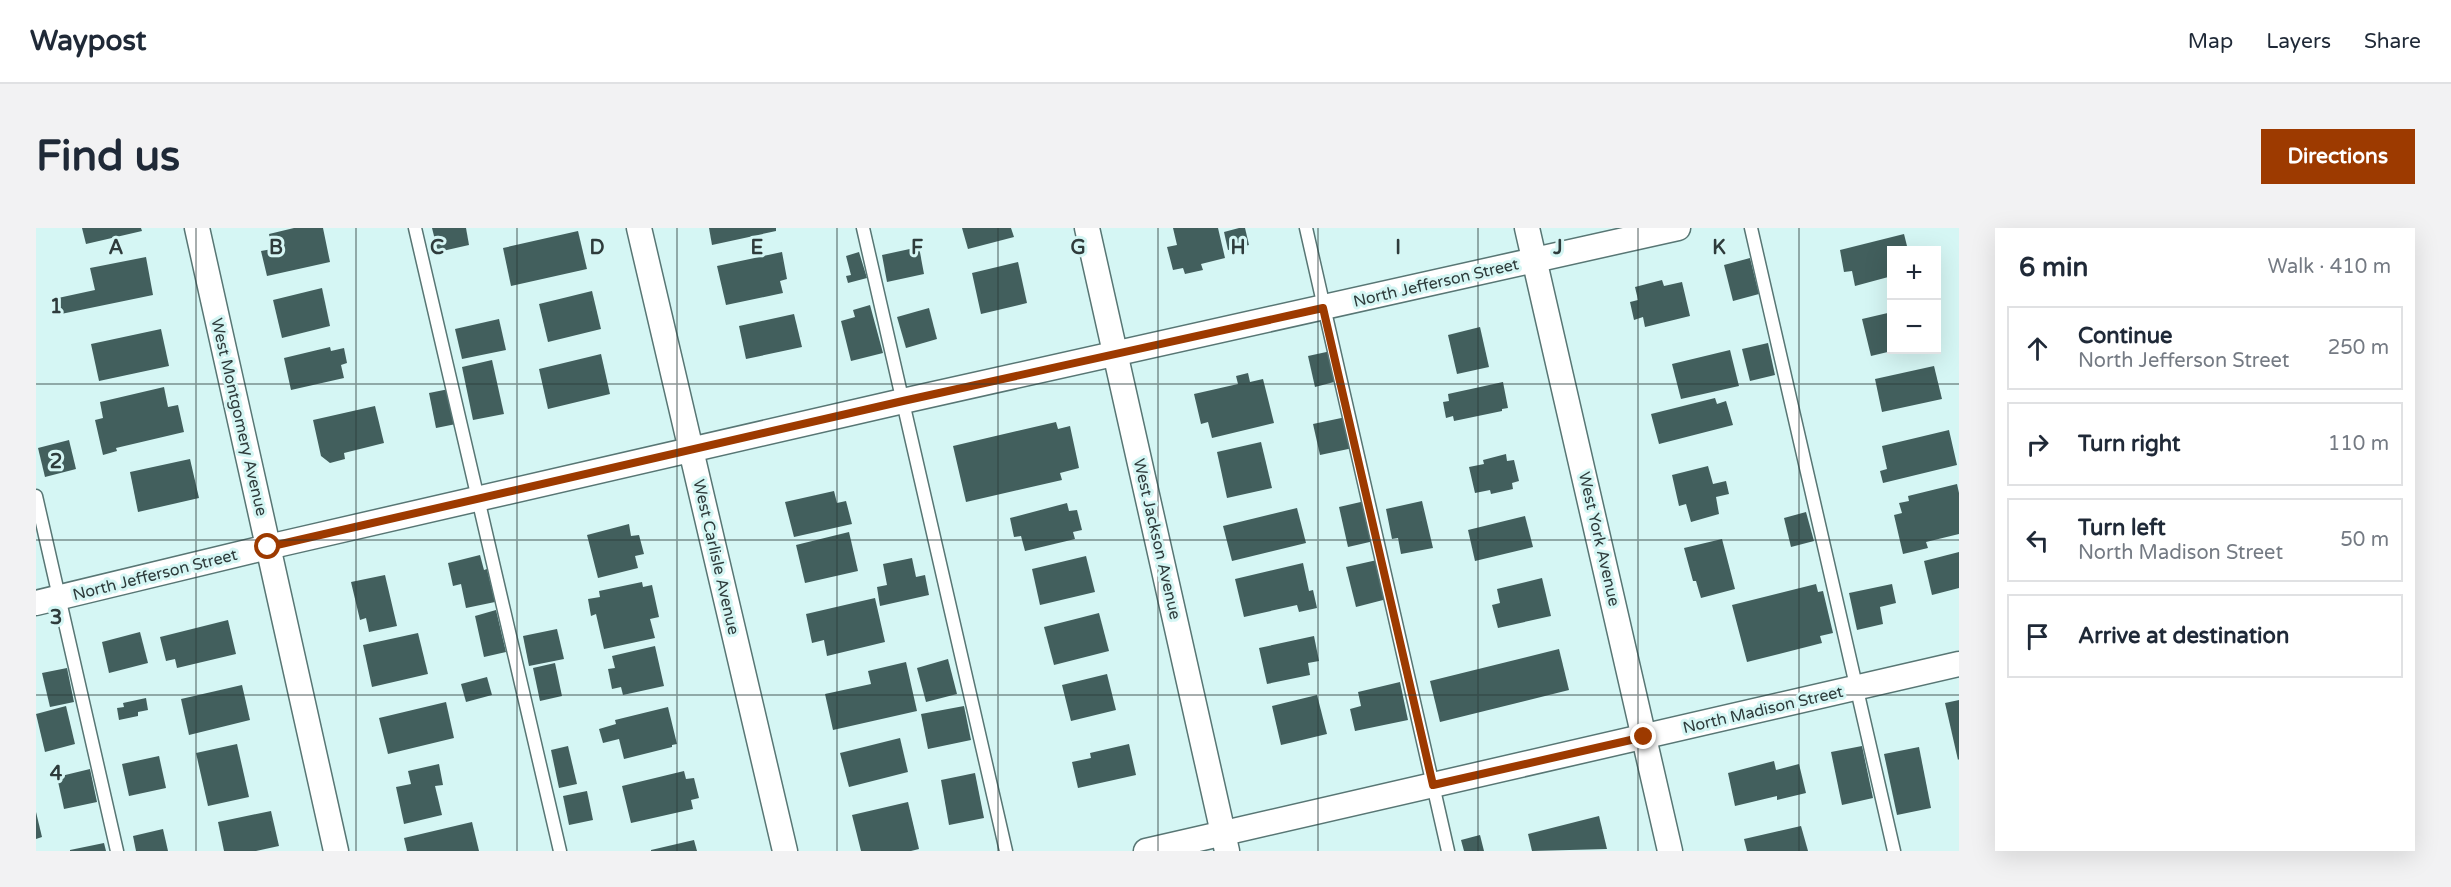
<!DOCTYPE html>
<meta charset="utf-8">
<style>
:root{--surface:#fff;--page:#f2f2f3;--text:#1f2937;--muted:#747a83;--line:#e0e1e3;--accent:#9d3a00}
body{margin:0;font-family:"Varela Round",sans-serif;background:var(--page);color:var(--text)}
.controls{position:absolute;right:18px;top:18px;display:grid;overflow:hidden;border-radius:0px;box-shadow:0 6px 24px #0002}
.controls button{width:54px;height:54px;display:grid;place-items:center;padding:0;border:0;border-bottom:2px solid var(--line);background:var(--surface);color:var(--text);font:30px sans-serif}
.stop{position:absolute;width:18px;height:18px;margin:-14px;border:4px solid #9d3a00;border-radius:50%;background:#fff}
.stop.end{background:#9d3a00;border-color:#fff;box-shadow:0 2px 6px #0008}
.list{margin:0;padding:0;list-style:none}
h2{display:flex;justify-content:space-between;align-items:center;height:78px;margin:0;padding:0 24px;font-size:26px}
h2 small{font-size:20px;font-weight:400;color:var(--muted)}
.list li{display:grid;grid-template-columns:39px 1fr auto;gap:18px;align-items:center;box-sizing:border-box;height:84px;margin:0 12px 12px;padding:0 12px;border:2px solid var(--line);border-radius:0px}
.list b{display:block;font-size:22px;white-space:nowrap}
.list p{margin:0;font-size:20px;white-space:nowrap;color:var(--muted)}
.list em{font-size:20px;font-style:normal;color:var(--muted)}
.icon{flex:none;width:33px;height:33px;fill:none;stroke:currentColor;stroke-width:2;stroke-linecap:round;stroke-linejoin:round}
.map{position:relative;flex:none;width:1923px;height:623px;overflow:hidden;border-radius:0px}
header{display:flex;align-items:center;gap:36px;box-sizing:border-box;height:84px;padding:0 30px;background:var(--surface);border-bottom:2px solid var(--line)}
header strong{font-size:28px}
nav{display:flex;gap:33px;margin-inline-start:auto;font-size:21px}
.intro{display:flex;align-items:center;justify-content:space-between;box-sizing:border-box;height:144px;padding:0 36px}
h1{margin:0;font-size:42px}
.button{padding:15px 27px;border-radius:0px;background:var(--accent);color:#fff;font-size:21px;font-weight:700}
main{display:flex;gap:36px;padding:0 36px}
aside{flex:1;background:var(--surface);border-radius:0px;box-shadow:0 6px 24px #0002}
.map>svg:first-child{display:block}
.building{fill:#425f5d}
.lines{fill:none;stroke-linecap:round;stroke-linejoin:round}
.lane-casing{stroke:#587674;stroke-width:15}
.street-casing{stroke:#587674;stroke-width:27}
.lane{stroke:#fff;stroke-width:12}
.street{stroke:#fff;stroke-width:24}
.route{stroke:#9d3a00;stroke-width:8}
.grid{fill:none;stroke:#2e3b3b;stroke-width:1.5;stroke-opacity:0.55}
.labels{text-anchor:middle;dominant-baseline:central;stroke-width:6;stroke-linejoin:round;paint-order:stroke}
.street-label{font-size:16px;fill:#2e3b3b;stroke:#d5f6f4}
.grid-label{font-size:20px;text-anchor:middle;font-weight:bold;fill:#2e3b3b;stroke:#d5f6f4;stroke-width:6;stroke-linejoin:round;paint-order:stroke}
</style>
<header>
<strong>Waypost</strong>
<nav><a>Map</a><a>Layers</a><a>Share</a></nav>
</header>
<div class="intro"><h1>Find us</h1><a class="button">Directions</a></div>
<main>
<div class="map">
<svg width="1923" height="623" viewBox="0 0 1923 623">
<rect width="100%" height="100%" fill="#d5f6f4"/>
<!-- building -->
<g class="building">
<polygon points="46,0 105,0 106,3 50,16"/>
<polygon points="258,0 287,0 294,34 231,48 225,23 236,21 233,6"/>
<polygon points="396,0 430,0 433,17 402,24"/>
<polygon points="673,0 740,0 740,3 676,17"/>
<polygon points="926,0 975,0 978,9 932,21"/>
<polygon points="1137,0 1182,0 1189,30 1165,36 1167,42 1149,46 1147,40 1137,42 1131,19 1141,17"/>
<polygon points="1203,0 1209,0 1213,17 1192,22 1188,4"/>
<polygon points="542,3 551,41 475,58 467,20"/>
<polygon points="1868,6 1872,22 1856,22 1856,48 1819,58 1816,43 1808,44 1804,22"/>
<polygon points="883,19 888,46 851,54 846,27"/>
<polygon points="746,24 751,51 744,53 747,65 690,77 681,38"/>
<polygon points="823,24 831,50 812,55 810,48 815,47 810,28"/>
<polygon points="110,29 117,67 25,86 22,70 59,62 54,40"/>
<polygon points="1714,30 1723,66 1697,73 1688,37"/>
<polygon points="982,34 991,75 945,86 936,45"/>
<polygon points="1626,52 1628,58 1646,54 1654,88 1609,99 1607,89 1598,92 1594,74 1602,72 1599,59"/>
<polygon points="286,60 294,98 246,110 237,72"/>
<polygon points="556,63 565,101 512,114 503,76"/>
<polygon points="834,77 847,125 815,133 805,93 819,89 817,82"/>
<polygon points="893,80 901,111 870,120 861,89"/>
<polygon points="1856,84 1856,122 1860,122 1835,128 1826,91"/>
<polygon points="758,86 766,119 710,131 703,98"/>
<polygon points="463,91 470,122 426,131 419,101"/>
<polygon points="1444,99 1453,139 1421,146 1412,107"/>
<polygon points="125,101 133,138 63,153 55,116"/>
<polygon points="1732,115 1739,147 1714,153 1706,121"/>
<polygon points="294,119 295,123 308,120 311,135 305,137 308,150 255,162 248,130"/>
<polygon points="1694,122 1703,158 1645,171 1636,136"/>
<polygon points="1295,123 1302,153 1279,159 1272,128"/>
<polygon points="565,126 574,166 512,181 503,141"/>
<polygon points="456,132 468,186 437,192 426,139"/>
<polygon points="1898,138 1906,171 1846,184 1839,151"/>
<polygon points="1212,145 1214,154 1227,151 1238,195 1176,210 1172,194 1165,196 1158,166 1202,156 1200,148"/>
<polygon points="1467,154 1472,180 1466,181 1466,183 1418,193 1417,188 1410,190 1407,174 1413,173 1412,166"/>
<polygon points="128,159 132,179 142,177 148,204 80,220 81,223 67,227 59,192 67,190 64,174"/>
<polygon points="413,161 420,196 400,200 393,165"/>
<polygon points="1679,170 1681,176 1690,173 1697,197 1623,216 1615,186"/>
<polygon points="339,178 348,215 308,225 309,231 294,235 285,228 277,192"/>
<polygon points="1310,189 1317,220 1284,227 1277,196"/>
<polygon points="1020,194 1022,201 1034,198 1043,240 1024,245 1026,252 930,274 917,218"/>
<polygon points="1913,202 1921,237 1847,255 1844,243 1851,241 1846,218"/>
<polygon points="33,212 40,241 9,249 2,220"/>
<polygon points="1225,214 1236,260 1191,270 1181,224"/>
<polygon points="1470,226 1471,233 1478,232 1483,253 1476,255 1477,261 1455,266 1454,262 1439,265 1433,239 1448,236 1447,232"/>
<polygon points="154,231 163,270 102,284 94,244"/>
<polygon points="1672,238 1677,256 1690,253 1693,266 1680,269 1683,286 1655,294 1650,276 1643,278 1636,247"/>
<polygon points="1921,256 1923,265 1923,306 1890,314 1892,320 1867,326 1858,287 1866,285 1863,275 1873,273 1872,268"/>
<polygon points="798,263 801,275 810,273 816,296 758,309 749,274"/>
<polygon points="1329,273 1338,313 1312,319 1303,279"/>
<polygon points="1386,273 1397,320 1365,326 1362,310 1356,311 1350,281"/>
<polygon points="1031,275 1033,283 1041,282 1046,302 1037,304 1039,311 989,323 985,308 978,309 974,290"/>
<polygon points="1261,280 1270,315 1196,333 1187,298"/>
<polygon points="1770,284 1778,313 1755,319 1748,290"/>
<polygon points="1489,288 1497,319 1439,333 1432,302"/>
<polygon points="593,296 595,308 603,307 608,326 599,328 602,340 562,350 551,307"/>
<polygon points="813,304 822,343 769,355 760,317"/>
<polygon points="1686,311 1699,361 1665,370 1660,353 1657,353 1648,320"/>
<polygon points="1923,324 1923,360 1896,367 1888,333"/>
<polygon points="444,327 448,342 451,341 459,374 430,380 425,356 417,358 412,335"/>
<polygon points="1050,328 1059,364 1004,377 996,341"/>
<polygon points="876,330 880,349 889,347 893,367 844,378 841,359 851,357 847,336"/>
<polygon points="1341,332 1351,371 1320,379 1310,339"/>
<polygon points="1267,335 1273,363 1277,362 1281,380 1263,384 1261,377 1208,389 1199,351"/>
<polygon points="349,347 361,398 333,404 330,390 324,392 315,354"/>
<polygon points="1506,350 1515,388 1462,400 1456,377 1464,375 1461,361"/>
<polygon points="606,354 607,359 616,357 623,389 614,391 619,410 568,421 560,386 555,388 552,371 564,369 563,363"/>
<polygon points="1780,356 1782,364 1787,363 1797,405 1784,408 1786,415 1711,434 1696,377"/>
<polygon points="1856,356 1860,375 1844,379 1847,396 1821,402 1813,365"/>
<polygon points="839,370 849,414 791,428 788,412 776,415 770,386"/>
<polygon points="460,382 470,424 448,429 439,388"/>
<polygon points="1063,385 1073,423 1018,437 1008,399"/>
<polygon points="192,392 200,426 141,440 139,431 130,433 124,409"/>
<polygon points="521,401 528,431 493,438 487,408"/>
<polygon points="104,404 112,435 73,445 66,414"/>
<polygon points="382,405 392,446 336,459 327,417"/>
<polygon points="1278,408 1283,433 1272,435 1274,447 1231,456 1223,420"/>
<polygon points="619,418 628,458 587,467 585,459 576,461 572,441 579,440 576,428"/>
<polygon points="1523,421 1533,462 1404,494 1394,453"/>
<polygon points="912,431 921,466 890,474 881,440"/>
<polygon points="870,434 881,483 797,502 789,466 835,456 832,443"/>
<polygon points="519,435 526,468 504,473 497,440"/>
<polygon points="31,440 38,474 14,479 6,445"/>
<polygon points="1071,446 1080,482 1035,493 1026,457"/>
<polygon points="451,449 456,467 430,474 425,456"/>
<polygon points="1364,454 1372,492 1319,503 1314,481 1325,478 1322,464"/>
<polygon points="206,457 214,492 153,507 145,471"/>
<polygon points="1281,467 1291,506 1245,517 1236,478"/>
<polygon points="110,470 112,482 102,484 102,488 83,492 81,480 88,479 87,475"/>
<polygon points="1923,472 1923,531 1922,532 1909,475"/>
<polygon points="410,474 418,510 352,526 343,490"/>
<polygon points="30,478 39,516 9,524 0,486"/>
<polygon points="928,478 935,512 892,521 885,486"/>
<polygon points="632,479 641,516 636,517 636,519 588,531 583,511 567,515 563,501 580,496 579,492"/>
<polygon points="864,510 872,544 813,559 804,525"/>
<polygon points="201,516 213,569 172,578 160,525"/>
<polygon points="1093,516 1100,547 1042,560 1036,534 1055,530 1054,525"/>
<polygon points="532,518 541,556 523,560 515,522"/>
<polygon points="1826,518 1837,570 1806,577 1795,524"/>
<polygon points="1883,519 1895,580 1861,587 1848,526"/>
<polygon points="123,528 130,560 93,568 86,536"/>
<polygon points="1738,533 1740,542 1763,536 1770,565 1741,572 1741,568 1699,578 1692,545"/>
<polygon points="403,536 407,557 399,558 406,587 368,596 360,559 375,556 372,543"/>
<polygon points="54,541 61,574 28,581 21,549"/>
<polygon points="648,543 650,551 658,550 663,570 655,572 657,581 595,595 586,558"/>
<polygon points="939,545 948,590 913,597 905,552"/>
<polygon points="551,563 557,592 533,597 527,568"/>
<polygon points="872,574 883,621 875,623 825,623 816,587"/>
<polygon points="235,583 243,618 220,623 188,623 182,594"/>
<polygon points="0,584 6,609 0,611"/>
<polygon points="1563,588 1571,621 1496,623 1492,606"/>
<polygon points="436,594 443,623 371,623 368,610"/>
<polygon points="1765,598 1772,623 1711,623 1708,611"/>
<polygon points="127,601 132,623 100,623 97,608"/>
<polygon points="1444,607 1448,623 1428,623 1425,612"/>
<polygon points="658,612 661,623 615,623 615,622"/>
<polygon points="68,615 70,623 34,623 34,622"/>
</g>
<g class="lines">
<defs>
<g id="lane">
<polyline points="379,0 524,623"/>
<polyline points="827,0 970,623"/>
<polyline points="1270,0 1412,623"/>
<polyline points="1715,0 1858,623"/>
<polyline points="0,268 81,623"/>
</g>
<g id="street">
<polyline points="161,0 300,623"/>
<polyline points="603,0 749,623"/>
<polyline points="1051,0 1191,623"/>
<polyline points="1491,0 1634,623"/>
<polyline points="0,375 232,319 867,173 1642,0"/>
<polyline points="1110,623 1923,436"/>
</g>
</defs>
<!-- lane casing -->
<use href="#lane" class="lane-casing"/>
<!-- street casing -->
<use href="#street" class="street-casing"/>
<!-- lane -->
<use href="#lane" class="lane"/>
<!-- street -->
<use href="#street" class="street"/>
</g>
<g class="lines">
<!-- route -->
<polyline class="route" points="232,319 867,173 1287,80 1397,557 1608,509"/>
</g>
<!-- grid -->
<path class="grid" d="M160,0V623M320,0V623M481,0V623M641,0V623M801,0V623M962,0V623M1122,0V623M1282,0V623M1442,0V623M1602,0V623M1763,0V623M0,156H1923M0,312H1923M0,467H1923"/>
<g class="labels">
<!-- street labels -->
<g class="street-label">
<text transform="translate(1400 55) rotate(-13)">North Jefferson Street</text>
<text transform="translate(203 189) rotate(77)">West Montgomery Avenue</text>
<text transform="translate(1121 311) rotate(77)">West Jackson Avenue</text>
<text transform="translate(1563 311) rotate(77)">West York Avenue</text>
<text transform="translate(680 329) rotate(77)">West Carlisle Avenue</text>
<text transform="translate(119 347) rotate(-14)">North Jefferson Street</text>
<text transform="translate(1727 482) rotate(-13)">North Madison Street</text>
</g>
</g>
<g class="grid-label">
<text x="80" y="26">A</text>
<text x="240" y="26">B</text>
<text x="401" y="26">C</text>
<text x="561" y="26">D</text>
<text x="721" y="26">E</text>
<text x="881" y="26">F</text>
<text x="1042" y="26">G</text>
<text x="1202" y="26">H</text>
<text x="1362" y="26">I</text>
<text x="1522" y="26">J</text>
<text x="1683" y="26">K</text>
<text x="20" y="85">1</text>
<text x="20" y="240">2</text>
<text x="20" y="396">3</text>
<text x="20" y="552">4</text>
</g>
</svg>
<div class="controls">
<button>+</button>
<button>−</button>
</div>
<div class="stop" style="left:232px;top:319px"></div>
<div class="stop end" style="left:1608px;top:509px"></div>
</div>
<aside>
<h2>6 min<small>Walk · 410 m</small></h2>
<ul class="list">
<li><svg class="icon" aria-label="ahead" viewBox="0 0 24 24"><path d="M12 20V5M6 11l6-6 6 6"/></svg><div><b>Continue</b><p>North Jefferson Street</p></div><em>250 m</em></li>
<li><svg class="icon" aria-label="right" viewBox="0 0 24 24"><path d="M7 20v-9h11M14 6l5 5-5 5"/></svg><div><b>Turn right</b></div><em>110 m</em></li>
<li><svg class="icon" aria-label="left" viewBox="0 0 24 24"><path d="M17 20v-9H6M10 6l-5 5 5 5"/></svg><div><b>Turn left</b><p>North Madison Street</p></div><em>50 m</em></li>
<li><svg class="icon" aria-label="arrive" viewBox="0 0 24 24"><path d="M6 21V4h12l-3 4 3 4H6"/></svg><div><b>Arrive at destination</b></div></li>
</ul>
</aside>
</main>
